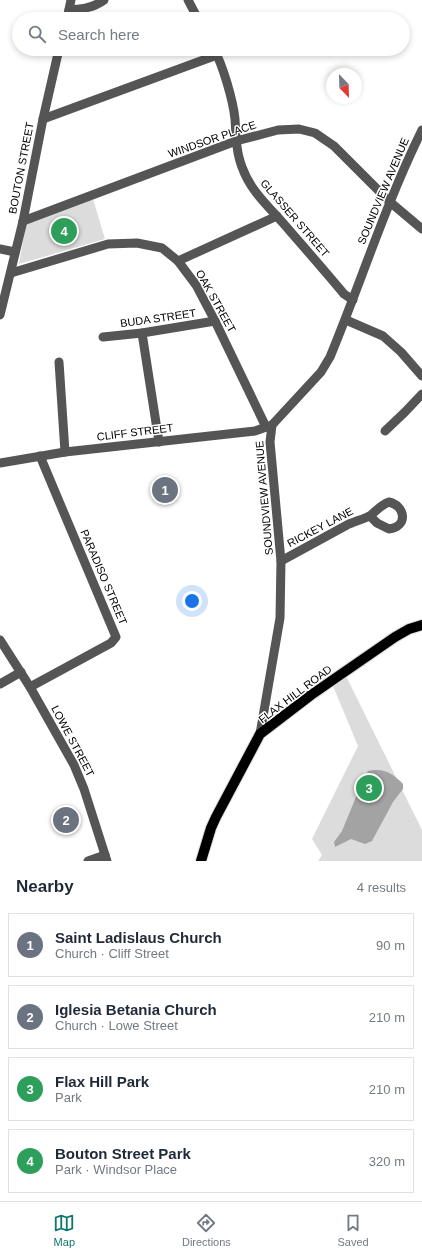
<!DOCTYPE html>
<meta charset="utf-8">
<style>
:root{--surface:#fff;--page:#f2f2f3;--text:#1f2937;--muted:#747a83;--line:#e0e1e3;--accent:#0f766e}
body{margin:0;font-family:Arial,sans-serif;background:var(--page);color:var(--text)}
.compass{position:absolute;left:326px;top:68px;width:36px;height:36px;border-radius:50%;background:var(--surface);box-shadow:0 2px 6px #0003;rotate:157deg}
.you{position:absolute;left:192px;top:601px;width:14px;height:14px;margin:-10px;border:3px solid #fff;border-radius:50%;background:#1a73e8;box-shadow:0 0 0 6px #1a73e833}
.badge{display:grid;place-items:center;width:26px;height:26px;border-radius:50%;background:var(--accent);color:#fff;font-size:13px;font-weight:700}
.pin{position:absolute;translate:-50% -50%;border:2px solid #fff;box-shadow:0 1px 4px #0006}
.list{margin:0;padding:0;list-style:none}
h2{display:flex;justify-content:space-between;align-items:center;height:52px;margin:0;padding:0 16px;font-size:17px}
h2 small{font-size:13px;font-weight:400;color:var(--muted)}
.list li{display:grid;grid-template-columns:26px 1fr auto;gap:12px;align-items:center;box-sizing:border-box;height:64px;margin:0 8px 8px;padding:0 8px;border:1px solid var(--line);border-radius:0px}
.list b{display:block;font-size:15px;white-space:nowrap}
.list p{margin:0;font-size:13px;white-space:nowrap;color:var(--muted)}
.list em{font-size:13px;font-style:normal;color:var(--muted)}
.icon{flex:none;width:22px;height:22px;fill:none;stroke:currentColor;stroke-width:2;stroke-linecap:round;stroke-linejoin:round}
.map{position:relative;flex:none;width:422px;height:861px;overflow:hidden}
.search{position:absolute;background:var(--surface);box-shadow:0 2px 6px #0003;left:12px;right:12px;top:12px;height:44px;display:flex;align-items:center;gap:10px;box-sizing:border-box;padding:0 14px;border-radius:22px;color:var(--muted);font-size:15px}
.sheet{height:340px;background:var(--surface)}
nav{display:flex;justify-content:space-around;align-items:center;box-sizing:border-box;height:56px;border-top:1px solid var(--line);background:var(--surface);font-size:11px;color:var(--muted)}
nav a{display:grid;justify-items:center;gap:2px}
nav .on{color:var(--accent)}
.map>svg:first-child{display:block}
.green{fill:#dcdcdc}
.water{fill:#a3a3a3}
.lines{fill:none;stroke-linecap:round;stroke-linejoin:round}
.major-casing{stroke:#dbdbdb;stroke-width:12}
.minor{stroke:#555;stroke-width:9}
.major{stroke:#000;stroke-width:10}
.labels{text-anchor:middle;dominant-baseline:central;stroke-width:3;stroke-linejoin:round;paint-order:stroke}
.street-label{font-size:11px;fill:#000;stroke:#fff}
</style>
<div class="map">
<svg width="422" height="861" viewBox="0 0 422 861">
<rect width="100%" height="100%" fill="#fff"/>
<!-- green -->
<g class="green">
<polygon points="93,199 105,239 19,264 26,224"/>
<polygon points="346,676 422,830 422,861 318,861 322,855 312,839 358,746 333,686"/>
</g>
<!-- water -->
<path class="water" d="M374,770C386,769 395,775 403,784V789L393,802L372,841L365,844L351,839L335,847L334,842L342,831L358,792L368,771Z"/>
<g class="lines">
<defs>
<polyline id="major" points="201,861 211,828 216,817 260,734 311,695 395,637 409,629 422,625"/>
</defs>
<!-- major casing -->
<use href="#major" class="major-casing"/>
<!-- minor -->
<g class="minor">
<polyline points="188,0 198,19"/>
<path d="M69,10C82,9 93,8 104,0"/>
<polyline points="67,19 71,0"/>
<path d="M214,49C223,66 233,100 235,119C236,135 236,152 242,167C250,190 267,205 283,223C303,246 324,270 344,294L353,300"/>
<polyline points="43,119 217,55"/>
<polyline points="23,221 236,141 278,130 299,129 315,133 334,146 390,202 422,229"/>
<polyline points="0,249 15,252"/>
<polyline points="178,261 277,216"/>
<polyline points="11,273 108,244 137,243 162,248 178,261 196,285 215,321 266,427"/>
<polyline points="0,315 23,221 43,119 59,49"/>
<polyline points="346,320 383,336 401,352 422,376"/>
<polyline points="142,333 159,442"/>
<polyline points="103,337 142,333 215,321"/>
<polyline points="59,362 65,452"/>
<polyline points="385,431 405,412 422,394"/>
<polyline points="0,463 65,452 255,431 272,425"/>
<path d="M281,561L347,525C353,522 367,518 371,515C377,510 381,505 389,502C406,506 408,527 389,529L377,523L370,516"/>
<polyline points="0,640 30,687 74,765 84,789 107,861"/>
<polyline points="0,684 21,672"/>
<polyline points="30,687 111,643 116,637 40,456"/>
<path d="M260,734L280,618L281,561L270,442L272,425L321,372L330,357C361,282 386,203 422,130"/>
<polyline points="88,861 105,855"/>
</g>
<!-- major -->
<use href="#major" class="major"/>
</g>
<g class="labels">
<!-- street labels -->
<g class="street-label">
<text transform="translate(212 139) rotate(-19)">WINDSOR PLACE</text>
<text transform="translate(21 168) rotate(-79)">BOUTON STREET</text>
<text transform="translate(383 191) rotate(-67)">SOUNDVIEW AVENUE</text>
<text transform="translate(295 218) rotate(49)">GLASSER STREET</text>
<text transform="translate(216 301) rotate(61)">OAK STREET</text>
<text transform="translate(158 318) rotate(-8)">BUDA STREET</text>
<text transform="translate(135 432) rotate(-7)">CLIFF STREET</text>
<text transform="translate(264 498) rotate(-95)">SOUNDVIEW AVENUE</text>
<text transform="translate(320 527) rotate(-28)">RICKEY LANE</text>
<text transform="translate(104 577) rotate(67)">PARADISO STREET</text>
<text transform="translate(295 694) rotate(-37)">FLAX HILL ROAD</text>
<text transform="translate(73 741) rotate(62)">LOWE STREET</text>
</g>
</g>
</svg>
<svg class="compass" viewBox="-18 -18 36 36"><path d="M0-13l5 13h-10z" fill="#e53935"/><path d="M0 13l5-13h-10z" fill="#747a83"/></svg>
<div class="you"></div>
<div class="pin badge" style="left:165px;top:490px;background:#6b7280">1</div>
<div class="pin badge" style="left:66px;top:820px;background:#6b7280">2</div>
<div class="pin badge" style="left:369px;top:788px;background:#2e9e5b">3</div>
<div class="pin badge" style="left:64px;top:231px;background:#2e9e5b">4</div>
<div class="search"><svg class="icon" aria-label="search" viewBox="0 0 24 24"><circle cx="10" cy="10" r="6"/><path d="M15 15l6 6"/></svg>Search here</div>
</div>
<section class="sheet">
<h2>Nearby<small>4 results</small></h2>
<ul class="list">
<li><span class="badge" style="background:#6b7280">1</span><div><b>Saint Ladislaus Church</b><p>Church · Cliff Street</p></div><em>90 m</em></li>
<li><span class="badge" style="background:#6b7280">2</span><div><b>Iglesia Betania Church</b><p>Church · Lowe Street</p></div><em>210 m</em></li>
<li><span class="badge" style="background:#2e9e5b">3</span><div><b>Flax Hill Park</b><p>Park</p></div><em>210 m</em></li>
<li><span class="badge" style="background:#2e9e5b">4</span><div><b>Bouton Street Park</b><p>Park · Windsor Place</p></div><em>320 m</em></li>
</ul>
</section>
<nav>
<a class="on"><svg class="icon" aria-label="map" viewBox="0 0 24 24"><path d="M3 6l6-2 6 2 6-2v14l-6 2-6-2-6 2zM9 4v14M15 6v14"/></svg>Map</a>
<a><svg class="icon" aria-label="directions" viewBox="0 0 24 24"><path d="M12 3l9 9-9 9-9-9zM9 14v-3h6M13 9l2 2-2 2"/></svg>Directions</a>
<a><svg class="icon" aria-label="saved" viewBox="0 0 24 24"><path d="M7 4h10v16l-5-4-5 4z"/></svg>Saved</a>
</nav>
